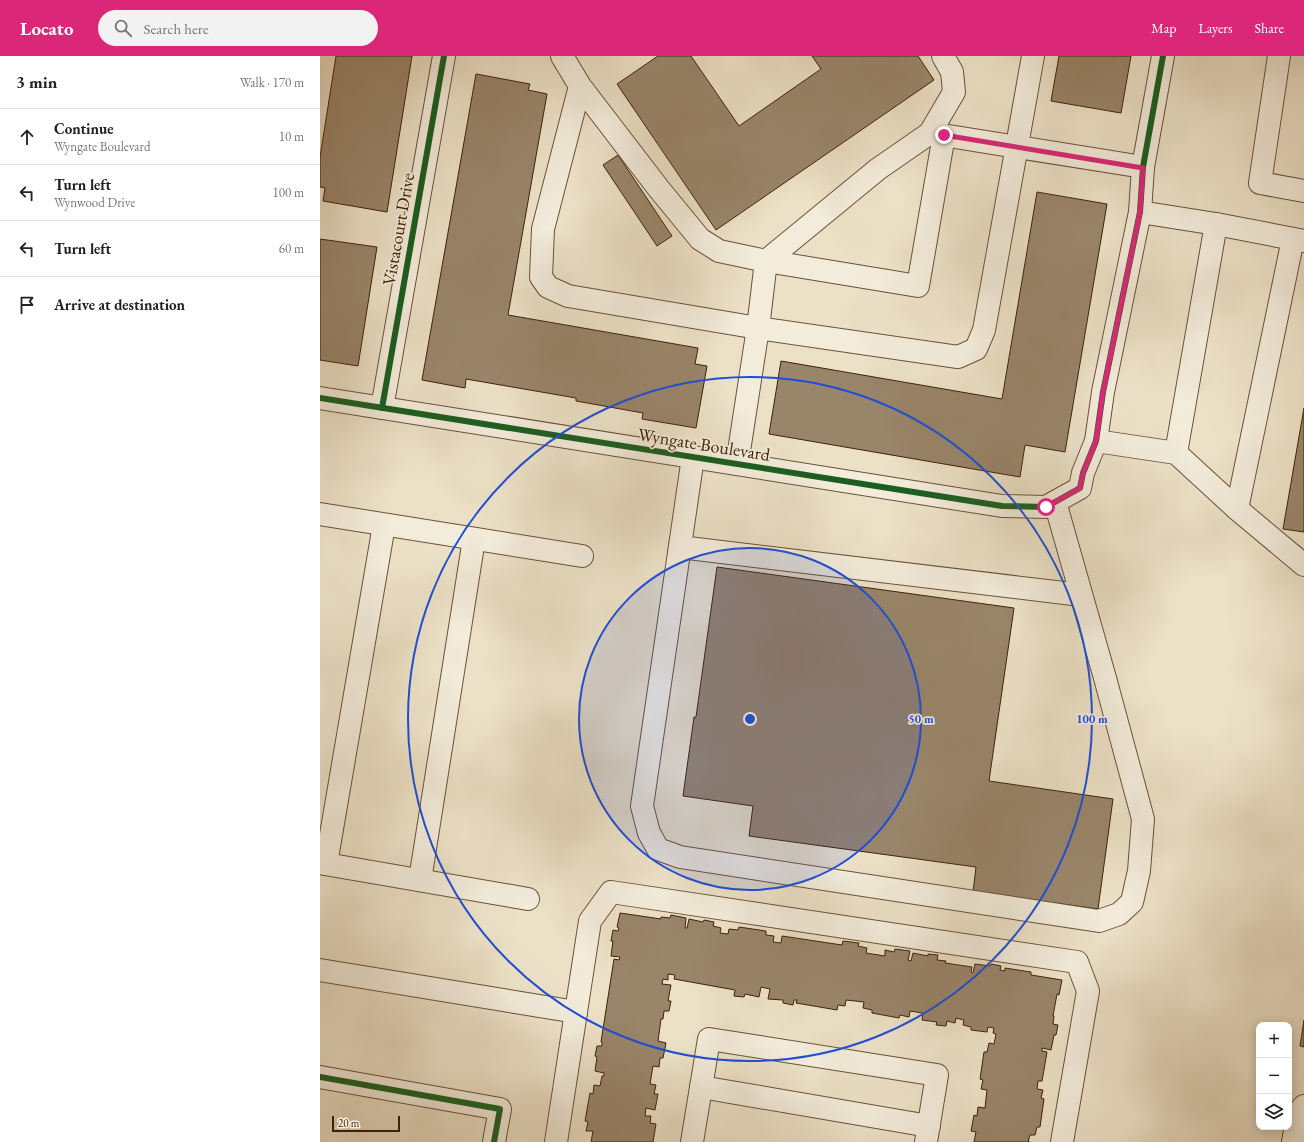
<!DOCTYPE html>
<meta charset="utf-8">
<style>
:root{--surface:#fff;--page:#f2f2f2;--text:#222;--muted:#767676;--line:#e0e0e0;--accent:#db2777}
body{margin:0;font-family:"EB Garamond",serif;background:var(--page);color:var(--text)}
.controls{position:absolute;right:12px;bottom:12px;display:grid;overflow:hidden;border-radius:8px;box-shadow:0 2px 10px #0003}
.controls button{width:36px;height:36px;display:grid;place-items:center;padding:0;border:0;border-bottom:1px solid var(--line);background:var(--surface);color:var(--text);font:20px sans-serif}
.scale{position:absolute;left:12px;bottom:10px;width:68px;box-sizing:border-box;padding-left:4px;border:2px solid #3f2106;border-top:0;font-size:11px;line-height:14px;white-space:nowrap;color:#3f2106;-webkit-text-stroke:3px #f3ecdb;paint-order:stroke}
.stop{position:absolute;width:12px;height:12px;margin:-9px;border:3px solid #db2777;border-radius:50%;background:#fff}
.stop.end{background:#db2777;border-color:#fff;box-shadow:0 1px 4px #0008}
.list{margin:0;padding:0;list-style:none}
h2{display:flex;justify-content:space-between;align-items:center;height:52px;margin:0;padding:0 16px;font-size:17px}
h2 small{font-size:13px;font-weight:400;color:var(--muted)}
.list li{display:grid;grid-template-columns:26px 1fr auto;gap:12px;align-items:center;box-sizing:border-box;height:56px;padding:0 16px;border-top:1px solid var(--line)}
.list b{display:block;font-size:15px;white-space:nowrap}
.list p{margin:0;font-size:13px;white-space:nowrap;color:var(--muted)}
.list em{font-size:13px;font-style:normal;color:var(--muted)}
.icon{flex:none;width:22px;height:22px;fill:none;stroke:currentColor;stroke-width:2;stroke-linecap:round;stroke-linejoin:round}
.map{position:relative;flex:none;width:984px;height:1086px;overflow:hidden}
header{display:flex;align-items:center;gap:24px;box-sizing:border-box;height:56px;padding:0 20px;background:var(--accent);color:#fff}
header strong{font-size:19px}
nav{display:flex;gap:22px;margin-inline-start:auto;font-size:14px}
.search{width:280px;height:36px;background:var(--page);display:flex;align-items:center;gap:10px;box-sizing:border-box;padding:0 14px;border-radius:22px;color:var(--muted);font-size:15px}
main{display:flex}
aside{flex:1;background:var(--surface)}
.map>svg:first-child{display:block}
.building{fill:#99856a;stroke:#3f2106}
.lines{fill:none;stroke-linecap:round;stroke-linejoin:round}
.minor-casing{stroke:#6a5136;stroke-width:24}
.minor{stroke:#f3ecdb;stroke-width:22}
.cycleway-casing{stroke:#f3ecdb;stroke-width:8}
.cycleway{stroke:#1b5e20;stroke-width:6}
.route{stroke:#db2777;stroke-width:5}
.ring{fill:none;stroke:#1d4ed8;stroke-width:2}
.labels{text-anchor:middle;dominant-baseline:central;stroke-width:3.5;stroke-linejoin:round;paint-order:stroke}
.street-label{font-size:18px;fill:#3f2106;stroke:#f3ecdb}
.centre{fill:#1d4ed8;stroke:#f3ecdb;stroke-width:2}
.ring-label{font-size:12px;text-anchor:middle;font-weight:bold;fill:#1d4ed8;stroke:#f3ecdb;stroke-width:3.5;stroke-linejoin:round;paint-order:stroke}
</style>
<header>
<strong>Locato</strong>
<div class="search"><svg class="icon" aria-label="search" viewBox="0 0 24 24"><circle cx="10" cy="10" r="6"/><path d="M15 15l6 6"/></svg>Search here</div>
<nav><a>Map</a><a>Layers</a><a>Share</a></nav>
</header>
<main>
<aside>
<h2>3 min<small>Walk · 170 m</small></h2>
<ul class="list">
<li><svg class="icon" aria-label="ahead" viewBox="0 0 24 24"><path d="M12 20V5M6 11l6-6 6 6"/></svg><div><b>Continue</b><p>Wyngate Boulevard</p></div><em>10 m</em></li>
<li><svg class="icon" aria-label="left" viewBox="0 0 24 24"><path d="M17 20v-9H6M10 6l-5 5 5 5"/></svg><div><b>Turn left</b><p>Wynwood Drive</p></div><em>100 m</em></li>
<li><svg class="icon" aria-label="left" viewBox="0 0 24 24"><path d="M17 20v-9H6M10 6l-5 5 5 5"/></svg><div><b>Turn left</b></div><em>60 m</em></li>
<li><svg class="icon" aria-label="arrive" viewBox="0 0 24 24"><path d="M6 21V4h12l-3 4 3 4H6"/></svg><div><b>Arrive at destination</b></div></li>
</ul>
</aside>
<div class="map">
<svg width="984" height="1086" viewBox="0 0 984 1086">
<rect width="100%" height="100%" fill="#ece1c7"/>
<filter id="stains"><feTurbulence type="fractalNoise" baseFrequency=".005" numOctaves="4"/><feColorMatrix values="0 0 0 0 .2 0 0 0 0 .09 0 0 0 0 .02 0 0 0 .5 -.17"/></filter>
<radialGradient id="worn" r=".72"><stop offset=".6" stop-color="#630" stop-opacity="0"/><stop offset="1" stop-color="#630" stop-opacity=".3"/></radialGradient>
<!-- building -->
<g class="building">
<polygon points="16,0 92,0 67,156 3,145 5,132 0,131 0,101"/>
<polygon points="338,0 371,0 419,70 501,13 492,0 598,0 614,24 396,174 297,28"/>
<polygon points="739,0 811,0 801,57 731,45"/>
<polygon points="156,18 210,28 208,34 227,38 188,259 378,292 375,308 387,310 376,372 322,363 323,357 256,345 256,342 146,323 145,332 102,324"/>
<polygon points="298,99 352,180 337,190 283,109"/>
<polygon points="717,136 787,148 745,396 705,389 700,421 449,378 461,305 682,343"/>
<polygon points="0,183 57,191 38,310 0,304"/>
<polygon points="984,352 984,476 963,473"/>
<polygon points="397,511 694,552 669,725 793,743 778,853 653,836 656,811 429,780 433,750 363,740 374,661 376,661"/>
<polygon points="300,857 341,863 341,861 350,862 351,859 366,862 365,872 367,872 369,863 383,866 384,864 394,866 393,870 401,872 400,877 408,878 409,873 418,874 419,871 446,875 446,879 454,880 453,886 461,887 462,880 522,889 523,885 539,887 538,890 547,892 546,897 565,900 565,894 574,896 575,893 590,895 588,904 591,905 593,897 608,900 608,898 618,899 617,904 626,905 625,907 652,911 651,916 653,917 655,908 670,910 671,908 681,910 680,914 685,915 685,912 711,916 711,919 742,924 739,939 737,938 733,960 734,960 733,968 738,969 736,979 734,979 731,994 722,992 722,995 727,996 722,1025 718,1025 717,1033 723,1034 721,1042 724,1043 720,1071 717,1071 715,1079 710,1079 708,1086 710,1086 654,1086 656,1076 651,1075 654,1059 657,1060 658,1051 665,1052 667,1034 661,1033 663,1024 660,1023 664,996 667,996 669,987 674,988 676,978 673,977 674,972 668,971 667,976 651,974 651,971 643,969 644,964 636,962 635,967 627,965 626,970 616,969 617,966 602,964 603,957 590,955 589,961 580,959 579,962 552,957 552,954 543,952 544,946 526,944 525,950 518,949 517,954 476,947 477,944 474,944 473,949 463,947 463,944 448,943 450,933 441,931 439,941 425,938 424,941 414,940 415,934 354,923 355,919 348,918 348,924 343,923 342,928 351,929 348,945 351,945 349,955 344,955 343,963 341,963 338,985 346,987 343,1002 340,1002 339,1011 333,1010 330,1028 336,1029 334,1038 338,1038 335,1054 326,1052 325,1060 331,1060 330,1067 336,1068 333,1086 271,1086 273,1075 266,1075 268,1066 265,1065 270,1037 273,1038 274,1029 280,1030 282,1020 284,1020 284,1017 275,1015 277,1001 275,1000 277,990 282,990 282,986 281,986 294,903 299,904 300,901 291,900 293,885 291,885 293,874 298,875 299,872 297,871"/>
<polygon points="984,964 984,991 980,990"/>
</g>
<g class="lines">
<defs>
<g id="minor">
<polyline points="242,0 260,30 223,173 221,221 228,231 248,240 438,272 446,205 399,195 380,183 339,133 260,30"/>
<polyline points="623,0 632,16 634,36 610,77 823,111"/>
<polyline points="959,0 940,127 984,135"/>
<polyline points="820,156 896,168 984,185"/>
<polyline points="446,205 598,230 624,79"/>
<polyline points="446,205 558,113 610,77"/>
<polyline points="0,342 682,450 726,451 760,432 763,417 776,385 783,336 820,156 823,111 843,0"/>
<polyline points="62,352 124,0"/>
<polyline points="776,385 856,397 917,453 984,509"/>
<polyline points="856,397 896,168"/>
<polyline points="373,401 322,750 329,777 338,793 360,801 779,865 799,858 812,846 819,815 823,763 785,622 735,446"/>
<polyline points="417,408 438,272 638,301 656,293 664,274 713,0"/>
<polyline points="917,453 973,183"/>
<polyline points="0,458 262,500"/>
<polyline points="360,491 761,539"/>
<polyline points="0,807 208,843"/>
<polyline points="6,808 64,469"/>
<polyline points="100,824 154,483"/>
<polyline points="0,914 256,956"/>
<polyline points="0,1021 180,1053 174,1086"/>
<polyline points="381,1031 609,1070"/>
<polyline points="236,1086 270,865 291,836 757,906 768,935 742,1086"/>
<polyline points="372,1086 389,983 617,1019 606,1086"/>
<polyline points="973,1086 978,1057 984,1050"/>
</g>
</defs>
<!-- minor casing -->
<use href="#minor" class="minor-casing"/>
<!-- minor -->
<use href="#minor" class="minor"/>
<defs>
<g id="cycleway">
<polyline points="0,342 682,450 726,451 760,432 763,417 776,385 783,336 820,156 823,111 843,0"/>
<polyline points="62,352 124,0"/>
<polyline points="0,1021 180,1053 174,1086"/>
</g>
</defs>
<!-- cycleway casing -->
<use href="#cycleway" class="cycleway-casing"/>
<!-- cycleway -->
<use href="#cycleway" class="cycleway"/>
</g>
<g class="lines">
<!-- route -->
<polyline class="route" points="624,79 823,112 820,156 783,336 776,385 763,417 760,432 726,451"/>
</g>
<!-- distance rings -->
<circle cx="430" cy="663" r="171" fill="#1d4ed8" fill-opacity=".12"/>
<g class="ring">
<circle cx="430" cy="663" r="171"/>
<circle cx="430" cy="663" r="342"/>
</g>
<g class="labels">
<!-- street labels -->
<g class="street-label">
<text transform="translate(78 173) rotate(-80)">Vistacourt Drive</text>
<text transform="translate(384 388) rotate(9)">Wyngate Boulevard</text>
</g>
</g>
<circle cx="430" cy="663" r="6" class="centre"/>
<g class="ring-label">
<text x="601" y="667">50 m</text>
<text x="772" y="667">100 m</text>
</g>
<rect width="100%" height="100%" filter="url(#stains)"/>
<rect width="100%" height="100%" fill="url(#worn)"/>
</svg>
<div class="controls">
<button>+</button>
<button>−</button>
<button><svg class="icon" aria-label="layers" viewBox="0 0 24 24"><path d="M12 4l9 5-9 5-9-5zM3 14l9 5 9-5"/></svg></button>
</div>
<div class="scale">20 m</div>
<div class="stop" style="left:726px;top:451px"></div>
<div class="stop end" style="left:624px;top:79px"></div>
</div>
</main>
